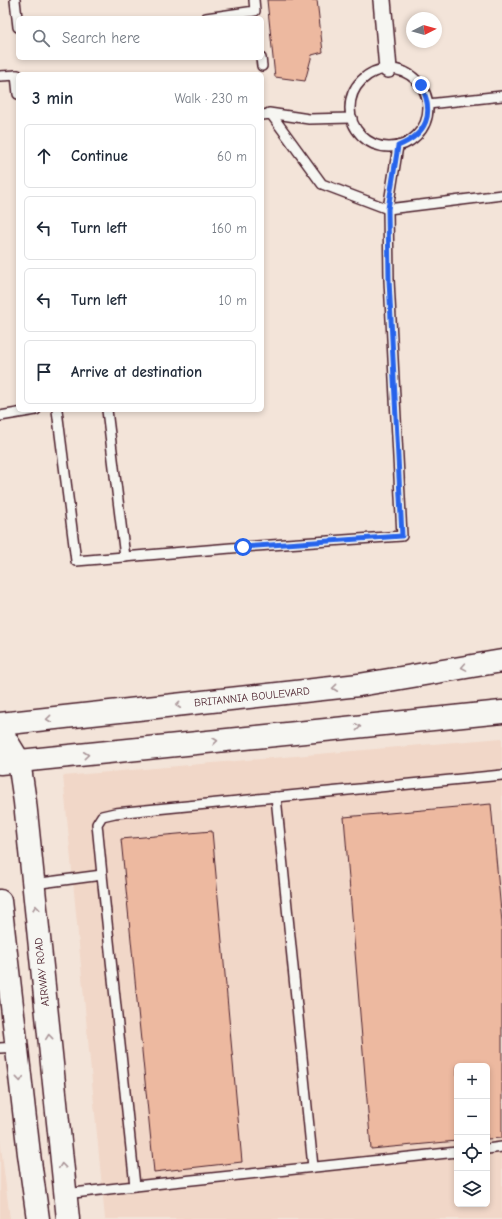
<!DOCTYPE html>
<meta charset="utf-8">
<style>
:root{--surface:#fff;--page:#f6f6f7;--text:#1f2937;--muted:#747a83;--line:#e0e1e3}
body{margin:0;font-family:"Comic Neue",sans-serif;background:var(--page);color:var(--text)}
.controls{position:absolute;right:12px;bottom:12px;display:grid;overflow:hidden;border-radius:6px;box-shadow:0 2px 6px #0003}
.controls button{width:36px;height:36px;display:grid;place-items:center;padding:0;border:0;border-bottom:1px solid var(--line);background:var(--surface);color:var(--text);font:20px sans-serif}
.compass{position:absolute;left:406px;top:12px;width:36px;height:36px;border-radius:50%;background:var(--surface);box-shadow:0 2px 6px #0003;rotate:84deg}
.stop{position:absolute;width:12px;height:12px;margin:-9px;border:3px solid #2563eb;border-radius:50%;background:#fff}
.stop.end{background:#2563eb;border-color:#fff;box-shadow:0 1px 4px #0008}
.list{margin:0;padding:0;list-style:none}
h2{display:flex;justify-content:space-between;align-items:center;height:52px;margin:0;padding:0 16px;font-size:17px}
h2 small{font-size:13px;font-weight:400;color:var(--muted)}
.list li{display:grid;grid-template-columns:26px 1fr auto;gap:12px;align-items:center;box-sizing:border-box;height:64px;margin:0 8px 8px;padding:0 8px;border:1px solid var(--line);border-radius:6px}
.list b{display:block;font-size:15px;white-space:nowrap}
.list em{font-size:13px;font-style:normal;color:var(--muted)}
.icon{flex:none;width:22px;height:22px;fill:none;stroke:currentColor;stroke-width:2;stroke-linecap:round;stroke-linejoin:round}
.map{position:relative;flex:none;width:502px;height:1219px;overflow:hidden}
.search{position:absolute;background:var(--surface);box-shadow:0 2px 6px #0003;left:16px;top:16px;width:248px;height:44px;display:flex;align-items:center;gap:10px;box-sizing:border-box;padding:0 14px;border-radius:6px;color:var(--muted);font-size:15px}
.panel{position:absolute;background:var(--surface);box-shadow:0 2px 6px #0003;left:16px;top:72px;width:248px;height:340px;border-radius:6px}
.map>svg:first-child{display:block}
.built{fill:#f1d7c8;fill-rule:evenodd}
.building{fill:#edb9a0;stroke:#4a1f2b}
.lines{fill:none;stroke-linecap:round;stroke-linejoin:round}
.lane-casing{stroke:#4a1f2b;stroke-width:12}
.street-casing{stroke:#4a1f2b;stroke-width:20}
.secondary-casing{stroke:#4a1f2b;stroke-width:25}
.lane{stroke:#f6f6f2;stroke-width:9}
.street{stroke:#f6f6f2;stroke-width:17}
.secondary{stroke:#f6f6f2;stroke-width:22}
.oneway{stroke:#a99598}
.route{stroke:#2563eb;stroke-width:5}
.labels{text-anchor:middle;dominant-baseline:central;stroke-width:3;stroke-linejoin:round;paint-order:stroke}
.street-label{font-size:11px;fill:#4a1f2b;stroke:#f6f6f2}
</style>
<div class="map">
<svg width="502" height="1219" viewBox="0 0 502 1219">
<rect width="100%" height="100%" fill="#f3e4d9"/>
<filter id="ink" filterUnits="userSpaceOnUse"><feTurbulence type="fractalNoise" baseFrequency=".025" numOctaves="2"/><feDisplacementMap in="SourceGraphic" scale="8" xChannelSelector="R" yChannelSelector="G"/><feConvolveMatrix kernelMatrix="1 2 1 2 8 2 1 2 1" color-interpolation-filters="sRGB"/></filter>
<g filter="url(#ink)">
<!-- built -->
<g class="built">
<path d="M502,738V1219H105L63,776ZM457,1066H487V1204H457Z"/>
<polygon points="0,1139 10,1219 0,1219"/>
</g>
<!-- building -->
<g class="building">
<polygon points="267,0 317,0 323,52 312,55 305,81 275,77"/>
<polygon points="491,804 502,922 502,1138 487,1139 487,1066 457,1066 457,1141 371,1149 344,817"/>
<polygon points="212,831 242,1162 154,1172 121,839"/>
</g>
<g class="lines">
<defs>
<g id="lane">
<polyline points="15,0 18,27"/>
<polyline points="206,18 255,11 254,0"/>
<polyline points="261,58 262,66"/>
<circle cx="389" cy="108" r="39"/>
<polyline points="16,75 18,94"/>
<polyline points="0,76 18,75"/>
<polyline points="428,104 502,96"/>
<polyline points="269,113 309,119 352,118"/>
<polyline points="262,115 271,114 322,184 388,209 502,195"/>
<polyline points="57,410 76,561 243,547 402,536 389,280 388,209 398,146"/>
<polyline points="107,410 125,557"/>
<polyline points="0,416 36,410"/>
<polyline points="276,797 313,1167"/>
<polyline points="102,875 97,824 102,816 115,813 502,775"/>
<polyline points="33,884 102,875 135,1186 65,1194"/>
<polyline points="0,1048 17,1047"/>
<polyline points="487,1149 502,1147"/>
<polyline points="135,1186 457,1152"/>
</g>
<polyline id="street" points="382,0 388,69"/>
<g id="secondary">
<polyline points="0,724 359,685 502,661"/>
<polyline points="0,730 19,761 25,802 68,1219"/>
<polyline points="0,763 502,712"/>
<polyline points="0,901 29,1154 38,1219"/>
</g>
</defs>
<!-- lane casing -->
<use href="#lane" class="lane-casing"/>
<!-- street casing -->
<use href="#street" class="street-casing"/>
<!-- secondary casing -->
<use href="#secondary" class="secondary-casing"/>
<!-- lane -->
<use href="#lane" class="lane"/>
<!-- street -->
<use href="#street" class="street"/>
<!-- secondary -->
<use href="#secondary" class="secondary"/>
</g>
<!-- one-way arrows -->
<defs><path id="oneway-chevron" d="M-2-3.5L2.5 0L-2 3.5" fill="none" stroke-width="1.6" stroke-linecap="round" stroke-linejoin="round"/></defs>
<g class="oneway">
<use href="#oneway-chevron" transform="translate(464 667) rotate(170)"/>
<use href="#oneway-chevron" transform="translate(335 688) rotate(174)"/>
<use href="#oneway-chevron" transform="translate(178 705) rotate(174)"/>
<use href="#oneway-chevron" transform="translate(49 719) rotate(174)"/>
<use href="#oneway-chevron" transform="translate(358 727) rotate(-6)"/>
<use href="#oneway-chevron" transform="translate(215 741) rotate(-6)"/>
<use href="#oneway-chevron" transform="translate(86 755) rotate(-6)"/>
<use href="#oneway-chevron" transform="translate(36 908) rotate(-96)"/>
<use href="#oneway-chevron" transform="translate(49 1037) rotate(-96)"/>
<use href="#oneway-chevron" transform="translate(20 1079) rotate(84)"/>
<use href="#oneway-chevron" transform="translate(62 1166) rotate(-96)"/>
</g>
</g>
<g class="lines" filter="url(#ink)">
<!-- route -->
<path class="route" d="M243,547L402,536L389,280L388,209L398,146C427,134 435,114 421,85"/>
</g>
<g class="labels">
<!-- street labels -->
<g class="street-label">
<text transform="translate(252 697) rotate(-6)">BRITANNIA BOULEVARD</text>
<text transform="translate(42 972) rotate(-96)">AIRWAY ROAD</text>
</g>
</g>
</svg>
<div class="controls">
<button>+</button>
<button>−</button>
<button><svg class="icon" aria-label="locate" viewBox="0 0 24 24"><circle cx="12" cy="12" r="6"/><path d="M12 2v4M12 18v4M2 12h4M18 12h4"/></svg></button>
<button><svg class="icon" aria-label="layers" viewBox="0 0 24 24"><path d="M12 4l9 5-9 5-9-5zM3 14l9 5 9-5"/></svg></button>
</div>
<svg class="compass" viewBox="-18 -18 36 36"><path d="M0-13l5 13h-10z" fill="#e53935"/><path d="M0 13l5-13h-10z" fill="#747a83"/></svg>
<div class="stop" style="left:243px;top:547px"></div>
<div class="stop end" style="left:421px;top:85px"></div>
<div class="search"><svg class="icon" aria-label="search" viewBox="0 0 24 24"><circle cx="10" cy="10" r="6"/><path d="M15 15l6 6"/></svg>Search here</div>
<section class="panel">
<h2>3 min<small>Walk · 230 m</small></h2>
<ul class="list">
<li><svg class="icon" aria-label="ahead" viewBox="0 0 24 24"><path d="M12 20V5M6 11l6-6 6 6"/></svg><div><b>Continue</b></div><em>60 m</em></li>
<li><svg class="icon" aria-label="left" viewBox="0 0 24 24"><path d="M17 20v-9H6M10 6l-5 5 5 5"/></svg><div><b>Turn left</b></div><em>160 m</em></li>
<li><svg class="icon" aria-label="left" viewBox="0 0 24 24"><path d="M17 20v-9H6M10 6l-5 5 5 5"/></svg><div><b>Turn left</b></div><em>10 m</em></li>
<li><svg class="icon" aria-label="arrive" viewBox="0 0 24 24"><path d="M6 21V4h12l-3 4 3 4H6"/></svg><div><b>Arrive at destination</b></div></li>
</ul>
</section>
</div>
